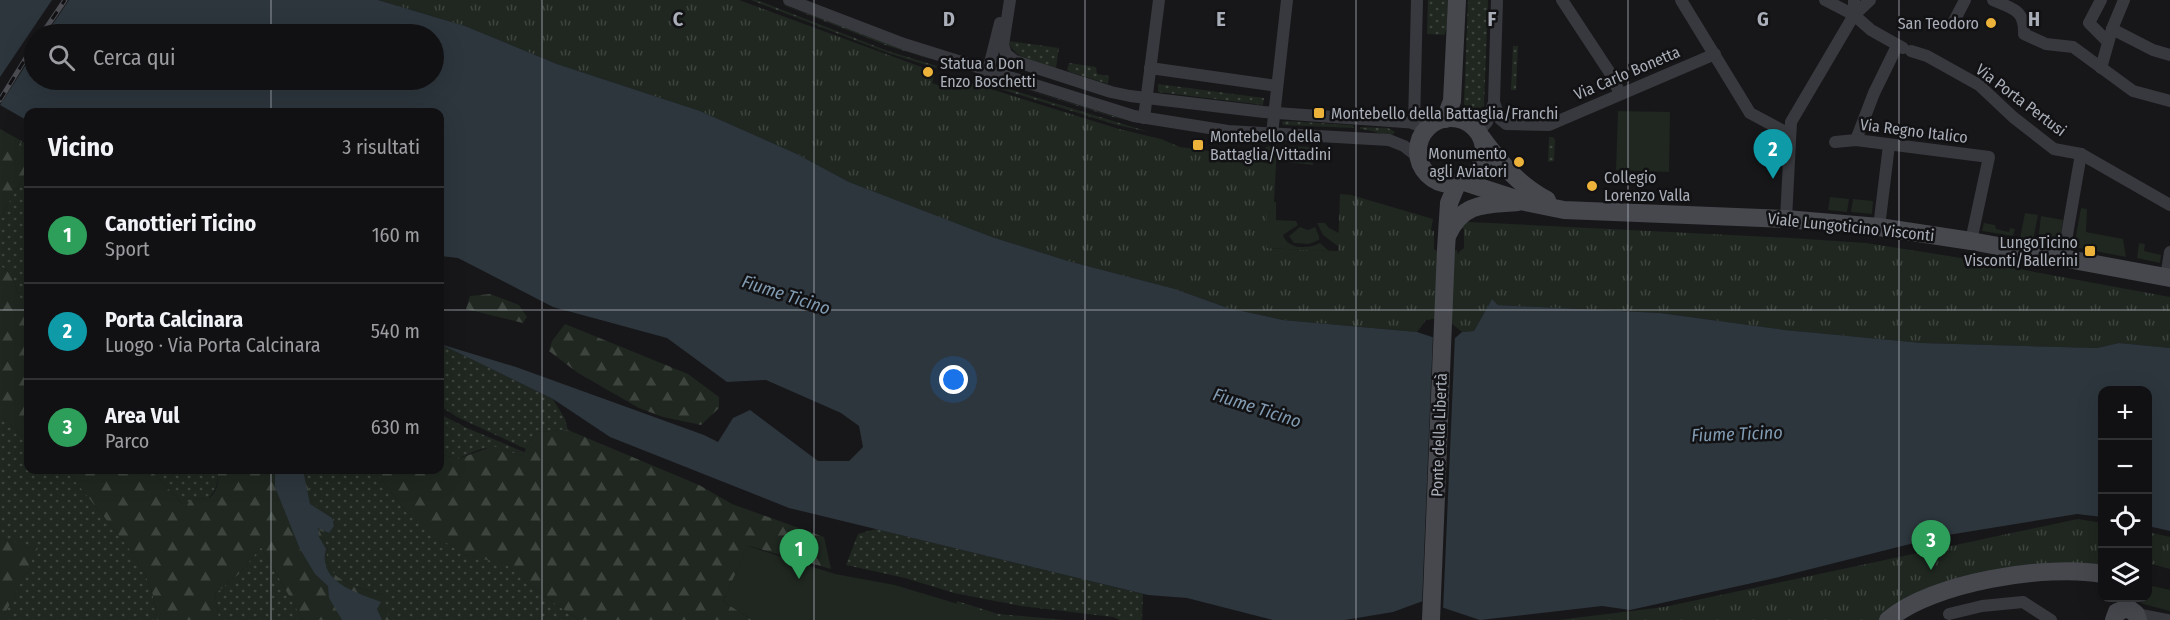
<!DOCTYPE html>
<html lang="it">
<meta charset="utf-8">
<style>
:root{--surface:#111113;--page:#1e1f21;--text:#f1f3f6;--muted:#9c9da0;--line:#303133;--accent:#0f766e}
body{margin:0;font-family:"Fira Sans Condensed",sans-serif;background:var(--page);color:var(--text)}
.controls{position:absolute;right:18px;bottom:18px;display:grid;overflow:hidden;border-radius:12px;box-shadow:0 6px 24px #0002}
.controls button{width:54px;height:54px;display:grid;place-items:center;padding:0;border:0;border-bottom:2px solid var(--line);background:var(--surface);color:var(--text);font:30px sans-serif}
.you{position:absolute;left:954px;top:380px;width:21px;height:21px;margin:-15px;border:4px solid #fff;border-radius:50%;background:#1a73e8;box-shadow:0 0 0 9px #1a73e833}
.badge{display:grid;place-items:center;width:39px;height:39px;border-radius:50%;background:var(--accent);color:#fff;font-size:20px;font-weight:700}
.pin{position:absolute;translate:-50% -50px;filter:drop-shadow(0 2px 3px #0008)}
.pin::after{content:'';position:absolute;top:32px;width:21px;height:18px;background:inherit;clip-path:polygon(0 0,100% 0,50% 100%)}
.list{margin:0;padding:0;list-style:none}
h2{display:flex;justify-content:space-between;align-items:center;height:78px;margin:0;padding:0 24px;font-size:26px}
h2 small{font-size:20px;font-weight:400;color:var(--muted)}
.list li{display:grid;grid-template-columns:39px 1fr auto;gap:18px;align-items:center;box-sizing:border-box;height:96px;padding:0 24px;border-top:2px solid var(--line)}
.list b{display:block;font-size:22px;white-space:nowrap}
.list p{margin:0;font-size:20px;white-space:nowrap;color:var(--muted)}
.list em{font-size:20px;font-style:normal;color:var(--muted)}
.icon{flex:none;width:33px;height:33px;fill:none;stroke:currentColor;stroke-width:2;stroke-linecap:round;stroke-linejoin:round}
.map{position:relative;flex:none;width:2170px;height:620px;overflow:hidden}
.search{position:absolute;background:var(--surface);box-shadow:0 6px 24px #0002;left:24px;top:24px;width:420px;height:66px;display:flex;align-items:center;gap:15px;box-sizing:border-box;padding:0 21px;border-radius:33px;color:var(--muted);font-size:22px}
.panel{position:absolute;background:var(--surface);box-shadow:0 6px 24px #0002;left:24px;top:108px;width:420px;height:366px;border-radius:12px}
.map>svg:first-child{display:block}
.grass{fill:url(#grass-dots)}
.forest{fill:url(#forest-firs)}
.park{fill:url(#park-tufts)}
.garden{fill:#1f2720}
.water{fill:#2d363d;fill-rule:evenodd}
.pier{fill:#171719}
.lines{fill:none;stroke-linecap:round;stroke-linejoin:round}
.street{stroke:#38393e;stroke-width:12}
.secondary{stroke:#46484e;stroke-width:18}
.rail-casing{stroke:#4b4d53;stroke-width:5}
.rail{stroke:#121214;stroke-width:3;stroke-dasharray:9;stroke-linecap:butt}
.grid{fill:none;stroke:#a9aeb8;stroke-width:1.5;stroke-opacity:0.55}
.poi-dot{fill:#edb23a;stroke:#121214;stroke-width:2}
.labels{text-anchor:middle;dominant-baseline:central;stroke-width:5;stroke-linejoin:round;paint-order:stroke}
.poi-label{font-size:16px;fill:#a9aeb8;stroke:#121214;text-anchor:start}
.street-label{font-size:16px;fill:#a9aeb8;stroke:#121214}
.water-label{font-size:18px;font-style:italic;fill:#819bb2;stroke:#121214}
.grid-label{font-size:20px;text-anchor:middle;font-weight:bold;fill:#a9aeb8;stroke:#121214;stroke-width:5;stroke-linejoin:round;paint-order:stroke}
</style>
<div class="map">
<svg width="2170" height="620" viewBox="0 0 2170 620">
<defs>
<pattern id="grass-dots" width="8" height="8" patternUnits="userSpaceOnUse" patternTransform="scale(1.5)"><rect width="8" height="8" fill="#1f2720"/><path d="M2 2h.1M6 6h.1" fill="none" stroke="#3d443e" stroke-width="1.8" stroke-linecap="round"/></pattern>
<pattern id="forest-firs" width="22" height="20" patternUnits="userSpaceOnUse" patternTransform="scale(1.5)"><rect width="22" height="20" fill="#1f2720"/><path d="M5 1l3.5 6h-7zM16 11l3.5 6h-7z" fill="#3d443e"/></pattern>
<pattern id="park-tufts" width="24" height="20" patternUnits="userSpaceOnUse" patternTransform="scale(1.5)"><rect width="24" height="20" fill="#1f2720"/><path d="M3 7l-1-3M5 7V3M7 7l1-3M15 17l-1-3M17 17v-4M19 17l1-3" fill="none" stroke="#3d443e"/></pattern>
</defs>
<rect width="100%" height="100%" fill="#171719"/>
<!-- grass -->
<g class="grass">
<polygon points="751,0 757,0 888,51 937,66 936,68 888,53"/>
<polygon points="770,0 934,60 888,46"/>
<polygon points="1428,0 1448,0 1447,28 1444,35 1427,34"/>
<polygon points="1468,0 1488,0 1484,106 1474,111 1465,107 1464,104"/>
<path d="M1008,41L1059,48L1056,68C1038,62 1015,61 1008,41Z"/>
<polygon points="1513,46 1518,46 1516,90 1511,90"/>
<polygon points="1069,63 1096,67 1097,74 1109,76 1108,84 1070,72 1067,70"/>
<polygon points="983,76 1113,116 1149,125 1113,117"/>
<polygon points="983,81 1149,132 1117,125 984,84 981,82"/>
<polygon points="1158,84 1264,98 1263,105 1158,92"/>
<polygon points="1286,121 1353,125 1354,128 1283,125 1282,122"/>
<path d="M1360,127L1388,128L1395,132L1392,135C1382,135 1371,130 1360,129Z"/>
<polygon points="1549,137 1553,137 1555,140 1554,161 1548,162"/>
<polygon points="20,140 28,146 28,317 10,272 0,266 0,218 28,168"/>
<polygon points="440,344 553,399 565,419 568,430 536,432 526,449 457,417 440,406"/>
<path d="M440,414L467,428L524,452L522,456C490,445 489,444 458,459L440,454Z"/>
<path d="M0,415L28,440V470H63C76,480 86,495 97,508C124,542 155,574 157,620H2L37,549L0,538Z"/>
<path d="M150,470H217C219,482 217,488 209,498L191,499L186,507Z"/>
<path d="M305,470H375L406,512L465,555L505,563L534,589L579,620H391L384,609V596C362,588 318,580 328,548L319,530L333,517L311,502Z"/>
<polygon points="876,529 1143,594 1142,620 1120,620 1113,617 1021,606 954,593 905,578 846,565 858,534"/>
<polygon points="261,547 303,620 219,620 215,594 239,574"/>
<polygon points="957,601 998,614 1065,620 961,620 955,616"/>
</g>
<!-- forest -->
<g class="forest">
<polygon points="0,129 20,140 28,168 0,218"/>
<polygon points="0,266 10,272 28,317 28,440 0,415"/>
<polygon points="490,294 519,305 527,317 523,323 466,309 470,296"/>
<polygon points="565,324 688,374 719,397 719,408 701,425 663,417 639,408 578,373 549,351 552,341"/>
<polygon points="568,430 699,485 732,504 824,537 831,569 749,546 723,601 752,620 579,620 534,589 505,564 465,555 431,533 406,512 375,470 440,470 440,454 458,459 493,446 522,456 536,432"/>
<path d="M63,470H150L186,507L191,499L210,498C218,488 219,482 217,470H305L312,502L333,517L336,527L331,535L319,530L328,548C318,580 363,588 384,596V609L391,620H303L261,547L239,574L215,594L219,620H157C155,574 124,542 97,508C86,495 76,480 63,470Z"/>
<polygon points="0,538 38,548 2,620 0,620"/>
</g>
<!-- park -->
<g class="park">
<polygon points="378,0 739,0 935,72 932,83 944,87 949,76 1119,129 1161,139 1180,147 1209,151 1237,150 1263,152 1266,147 1277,145 1274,202 1267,202 1267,248 1338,251 1340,194 1351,195 1433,219 1431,230 1434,231 1434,249 1437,251 1439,249 1457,250 1458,255 1459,252 1464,248 1464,229 1462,228 1464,223 1469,222 1791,238 1866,243 1949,256 2170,297 2170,348 2119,343 2097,348 1922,343 1785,330 1660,313 1498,305 1492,299 1474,331 1462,332 1444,317 1426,320 1417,332 1283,320 1228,308 1175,289 1068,261 992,237 849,182 797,154 700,111 557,64 465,26"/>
<polygon points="2078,519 2102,523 2102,572 2031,569 1886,620 1558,620 1664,607"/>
<polygon points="2148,532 2170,537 2170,569 2148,563"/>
</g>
<!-- garden -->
<g class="garden">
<polygon points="1618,111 1670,112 1669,172 1616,170"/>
<polygon points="1288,146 1313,147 1313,165 1287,162"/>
<polygon points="1830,197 1849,199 1847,212 1828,210"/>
<polygon points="1853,199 1873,201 1872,214 1851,212"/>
<path d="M1267,202H1276V220L1296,221L1298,225L1283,235C1288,250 1308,249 1320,243L1329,251L1267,248Z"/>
<polygon points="2081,208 2087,209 2086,232 2123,239 2126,257 2074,247"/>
<polygon points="2025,213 2038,215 2033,240 2020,238"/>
<polygon points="2041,216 2063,220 2059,245 2038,241"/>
<polygon points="1317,223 1325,223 1329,228 1339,233 1339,247 1323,235"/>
<polygon points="1984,223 1995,225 1996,229 2009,232 2010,228 2015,229 2013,236 1982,231"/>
<polygon points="1300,227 1308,230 1315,227 1319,236 1319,240 1309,244 1294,243 1289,236"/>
<polygon points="2139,243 2145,244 2144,251 2161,255 2160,263 2137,258"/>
<polygon points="748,546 835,574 895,585 998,616 1045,620 752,620 723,601"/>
<polygon points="2148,585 2170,590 2170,611 2143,604 2137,598 2148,598"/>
</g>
<!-- water -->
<g class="water">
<path d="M0,0H378L465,26L557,64L700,111L797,154L849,182L992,237L1068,261L1175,289L1228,308L1283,320L1417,332L1432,337L1455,338L1462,332L1474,331L1492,299L1498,305L1660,313L1785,330L1922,343L2097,348L2119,343L2170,348V531L2148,526V390H2102V517L2077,514L1942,536L1775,578L1630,610L1602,606L1480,620L1423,601L1393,612L1345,620H1273L1187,598L1148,595L789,508L610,437L553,399L440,344L516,367L704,435L718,442L733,418L750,410L818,461H849L863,447L859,426L841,413L766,380L727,382L667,338L553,307L458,258L440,256V112H28V121L0,105ZM34,34H434V80H34Z"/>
<path d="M275,470H303L310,504L332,518L334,526L329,533L318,528L319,537L326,549C317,582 357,593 381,602L377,609L382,620H342L329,598L328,586L315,574L300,549L275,487Z"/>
</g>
<!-- pier -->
<g class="pier">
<polygon points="52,0 69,0 46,34 34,34 34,52 0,105 0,77"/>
<polygon points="1433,334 1455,335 1443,611 1422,604"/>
</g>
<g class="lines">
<!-- street -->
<g class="street">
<polyline points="789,0 904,44 1134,116 1228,131 1389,140 1404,146 1418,157"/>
<polyline points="1010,0 1003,45 1006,54 1015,61 1111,92 1130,96 1264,112 1432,124"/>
<polyline points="1562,0 1612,76 1620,94"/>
<polyline points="1681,0 1750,113 1789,134"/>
<polyline points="1825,0 1854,15 1871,30 1903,48"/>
<path d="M1993,0C2012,9 2025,9 2024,34L2046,44L2073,47L2133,91L2170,101"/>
<polyline points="2101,0 2089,23 2108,42"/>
<polyline points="1854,15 1854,0"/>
<polyline points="1952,25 1965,0"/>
<polyline points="2112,29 2153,50 2170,55"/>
<polyline points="1911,51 1927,56 1979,85 2013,117 2054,149 2081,154 2170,205"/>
<polyline points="1150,68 1277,86"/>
<polyline points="2101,68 2112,29 2124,0"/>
<polyline points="988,71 1000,23"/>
<polyline points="1494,102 1500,119 1506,124 1549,125 1715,54"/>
<polyline points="1144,118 1159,0"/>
<polyline points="1414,124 1417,0"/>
<polyline points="1478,132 1487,122 1494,102 1497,0"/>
<polyline points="1272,134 1287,0"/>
<polyline points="1856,140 1874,93 1897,46"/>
<polyline points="1835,142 1856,140 1989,157 1971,241"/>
<polyline points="1786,219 1791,122 1854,15 1870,0"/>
<polyline points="1879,227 1889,145"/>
<polyline points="2063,258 2081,154"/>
<polyline points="2166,277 2170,252"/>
<polyline points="1949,614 1982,606 2023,602 2051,620"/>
<polyline points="2136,614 2167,620"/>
</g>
<!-- secondary -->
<g class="secondary">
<circle cx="1451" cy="151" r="33"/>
<polyline points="1445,119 1452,101 1457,0"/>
<path d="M1482,138C1501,164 1519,185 1547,200"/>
<polyline points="1464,182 1525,202 1564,210 1786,219 1879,227 1971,241 2170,278"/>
<path d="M1448,234C1464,201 1486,205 1518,202"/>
<polyline points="1431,620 1446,249 1449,203 1457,184"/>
<path d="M1888,620C1932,582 2047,564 2102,574"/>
<polyline points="2114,620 2117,612 2128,608 2136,614 2138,620"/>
</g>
<defs>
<g id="rail">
<polyline points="42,34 65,0"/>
<polyline points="0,100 34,45"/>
</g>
</defs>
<!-- rail casing -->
<use href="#rail" class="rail-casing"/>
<!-- rail -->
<use href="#rail" class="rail"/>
</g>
<!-- grid -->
<path class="grid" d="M271,0V34M542,0V620M814,0V620M1085,0V620M1356,0V620M1628,0V620M1899,0V620M271,80V112M0,310H28M440,310H2170M271,470V620"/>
<!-- markers -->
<g class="poi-dot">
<circle cx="1991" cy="23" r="6"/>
<circle cx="928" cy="72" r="6"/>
<rect x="1313" y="107" width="12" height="12" rx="3"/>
<rect x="1192" y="139" width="12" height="12" rx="3"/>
<circle cx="1519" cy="162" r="6"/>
<circle cx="1592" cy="186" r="6"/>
<rect x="2084" y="245" width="12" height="12" rx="3"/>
</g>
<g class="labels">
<!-- poi labels -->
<g class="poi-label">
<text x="1979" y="23" text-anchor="end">San Teodoro</text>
<text x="940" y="63">Statua a Don<tspan x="940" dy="18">Enzo Boschetti</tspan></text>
<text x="1331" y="113">Montebello della Battaglia/Franchi</text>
<text x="1210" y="136">Montebello della<tspan x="1210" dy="18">Battaglia/Vittadini</tspan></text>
<text x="1507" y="153" text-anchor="end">Monumento<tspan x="1507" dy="18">agli Aviatori</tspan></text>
<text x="1604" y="177">Collegio<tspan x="1604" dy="18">Lorenzo Valla</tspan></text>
<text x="2078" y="242" text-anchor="end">LungoTicino<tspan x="2078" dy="18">Visconti/Ballerini</tspan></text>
</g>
<!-- street labels -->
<g class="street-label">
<text transform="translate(1627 73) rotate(-23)">Via Carlo Bonetta</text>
<text transform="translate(2021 100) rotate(37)">Via Porta Pertusi</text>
<text transform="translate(1914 131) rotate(7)">Via Regno Italico</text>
<text transform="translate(1851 227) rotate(6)">Viale Lungoticino Visconti</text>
<text transform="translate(1439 435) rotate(-88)">Ponte della Libertà</text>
</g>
<!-- water labels -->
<g class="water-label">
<text transform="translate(786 295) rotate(18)">Fiume Ticino</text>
<text transform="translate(1257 408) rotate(18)">Fiume Ticino</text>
<text transform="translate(1737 434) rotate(-2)">Fiume Ticino</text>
</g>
</g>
<g class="grid-label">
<text x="678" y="26">C</text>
<text x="949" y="26">D</text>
<text x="1221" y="26">E</text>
<text x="1492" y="26">F</text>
<text x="1763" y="26">G</text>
<text x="2034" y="26">H</text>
</g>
</svg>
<div class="controls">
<button>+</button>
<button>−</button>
<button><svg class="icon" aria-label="locate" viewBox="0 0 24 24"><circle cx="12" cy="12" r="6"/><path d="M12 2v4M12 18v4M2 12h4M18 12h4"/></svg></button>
<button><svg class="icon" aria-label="layers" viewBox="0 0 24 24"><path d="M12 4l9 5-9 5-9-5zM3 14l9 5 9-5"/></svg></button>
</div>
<div class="you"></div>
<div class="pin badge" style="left:799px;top:579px;background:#2e9e5b">1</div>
<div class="pin badge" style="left:1773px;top:179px;background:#0f9aa8">2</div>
<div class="pin badge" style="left:1931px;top:570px;background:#2e9e5b">3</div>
<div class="search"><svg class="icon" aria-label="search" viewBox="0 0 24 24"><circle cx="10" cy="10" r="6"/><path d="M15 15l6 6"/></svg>Cerca qui</div>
<section class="panel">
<h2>Vicino<small>3 risultati</small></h2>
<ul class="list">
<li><span class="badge" style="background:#2e9e5b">1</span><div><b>Canottieri Ticino</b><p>Sport</p></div><em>160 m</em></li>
<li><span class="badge" style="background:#0f9aa8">2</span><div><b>Porta Calcinara</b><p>Luogo · Via Porta Calcinara</p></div><em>540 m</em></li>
<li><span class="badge" style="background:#2e9e5b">3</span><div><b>Area Vul</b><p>Parco</p></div><em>630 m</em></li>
</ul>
</section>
</div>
